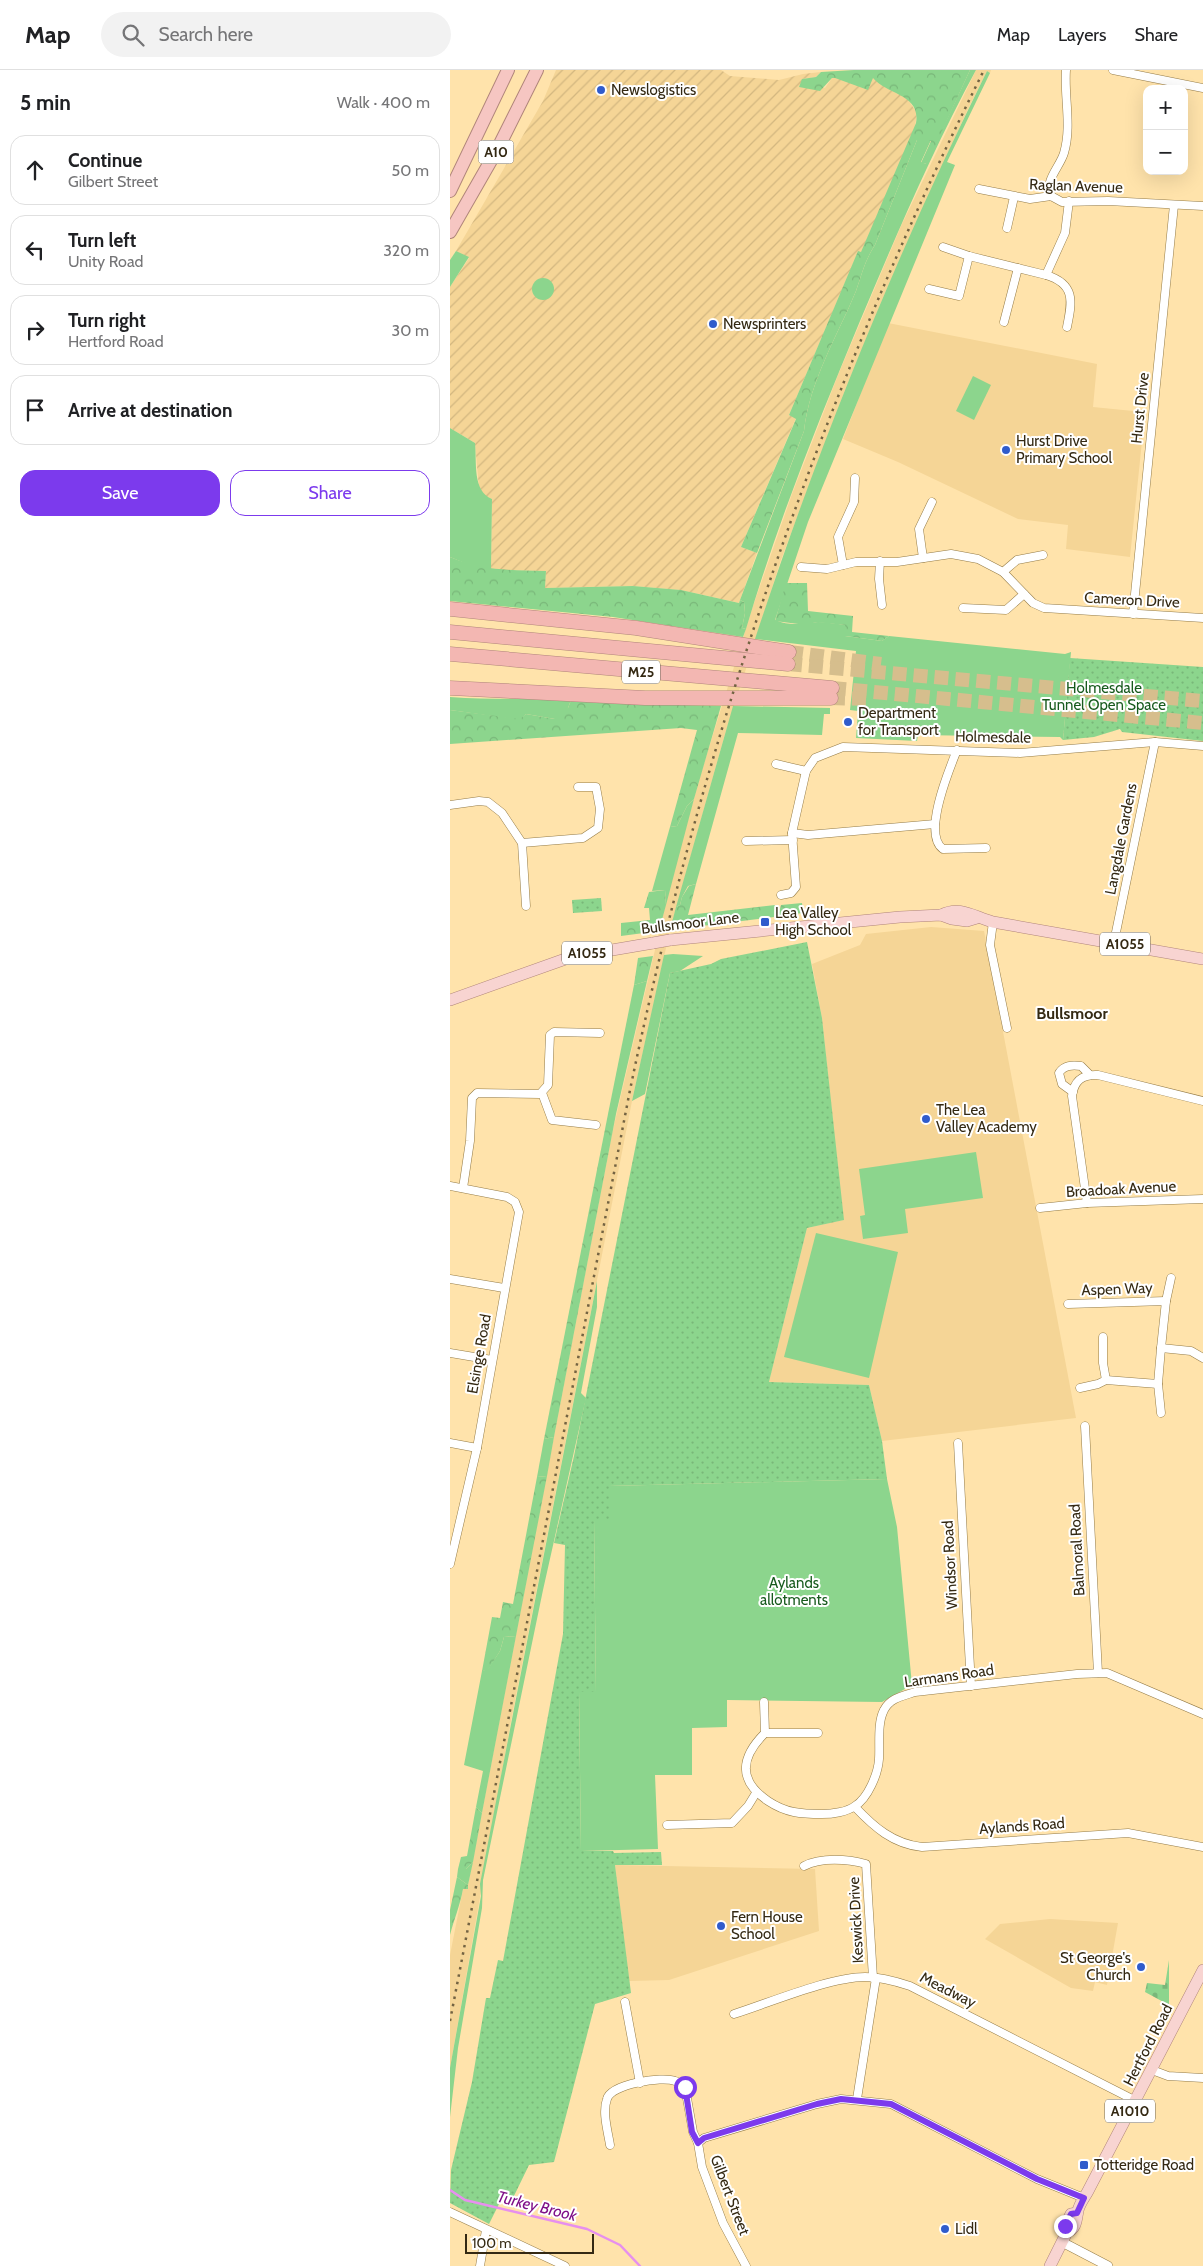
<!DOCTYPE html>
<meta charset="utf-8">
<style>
:root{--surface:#fff;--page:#f2f2f2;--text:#202124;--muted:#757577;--line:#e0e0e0;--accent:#7c3aed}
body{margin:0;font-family:Cabin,sans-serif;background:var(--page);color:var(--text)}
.controls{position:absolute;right:15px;top:15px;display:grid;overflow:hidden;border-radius:10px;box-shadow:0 5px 20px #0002}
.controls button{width:45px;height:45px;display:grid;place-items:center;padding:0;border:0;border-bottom:1px solid var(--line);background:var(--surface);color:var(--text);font:25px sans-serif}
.scale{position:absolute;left:15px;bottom:12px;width:129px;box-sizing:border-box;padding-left:5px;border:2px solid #342913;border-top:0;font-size:14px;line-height:18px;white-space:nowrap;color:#342913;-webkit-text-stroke:4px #fff;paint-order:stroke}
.stop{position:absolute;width:15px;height:15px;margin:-11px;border:4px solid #7c3aed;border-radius:50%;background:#fff}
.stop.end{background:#7c3aed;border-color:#fff;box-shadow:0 1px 5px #0008}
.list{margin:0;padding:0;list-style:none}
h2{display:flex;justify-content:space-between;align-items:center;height:65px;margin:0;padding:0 20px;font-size:21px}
h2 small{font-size:16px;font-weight:400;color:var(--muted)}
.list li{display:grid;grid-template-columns:32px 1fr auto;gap:15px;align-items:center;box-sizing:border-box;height:70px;margin:0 10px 10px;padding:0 10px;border:1px solid var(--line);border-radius:15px}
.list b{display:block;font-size:19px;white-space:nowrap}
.list p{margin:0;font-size:16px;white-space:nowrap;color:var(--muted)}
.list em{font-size:16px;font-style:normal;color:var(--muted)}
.actions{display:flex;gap:10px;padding:15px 20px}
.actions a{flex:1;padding:11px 0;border:1px solid var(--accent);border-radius:15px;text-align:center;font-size:18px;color:var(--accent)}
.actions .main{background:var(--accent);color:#fff}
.icon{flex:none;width:28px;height:28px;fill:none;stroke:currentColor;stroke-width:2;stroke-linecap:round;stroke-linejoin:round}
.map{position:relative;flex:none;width:753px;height:2196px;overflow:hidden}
header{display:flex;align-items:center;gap:30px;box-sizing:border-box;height:70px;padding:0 25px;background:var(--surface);border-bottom:1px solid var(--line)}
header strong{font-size:24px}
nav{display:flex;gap:28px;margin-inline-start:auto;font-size:18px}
.search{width:350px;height:45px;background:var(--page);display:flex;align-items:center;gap:12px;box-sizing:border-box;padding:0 18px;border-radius:28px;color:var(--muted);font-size:19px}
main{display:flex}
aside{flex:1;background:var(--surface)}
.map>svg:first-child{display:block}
.built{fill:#f5d596}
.industrial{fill:url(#industrial-furrows)}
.green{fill:#8cd58d}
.forest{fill:url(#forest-crowns)}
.cemetery{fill:url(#cemetery-stones)}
.park{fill:url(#park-dots)}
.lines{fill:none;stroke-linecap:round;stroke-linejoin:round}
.stream{stroke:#e78fee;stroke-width:2.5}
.motorway-tunnel{stroke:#d6be8d;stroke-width:14;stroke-dasharray:14 7;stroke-linecap:butt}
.minor-casing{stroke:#957c47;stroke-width:9}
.tertiary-casing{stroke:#957c47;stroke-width:10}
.primary-casing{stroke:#b0857a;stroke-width:12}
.trunk-casing{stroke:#b0857a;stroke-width:14}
.motorway-casing{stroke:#b0857a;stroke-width:15}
.minor{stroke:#fff;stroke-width:8}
.tertiary{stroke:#fff;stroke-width:9}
.primary{stroke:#f8d4d1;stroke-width:11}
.trunk{stroke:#f6c6c2;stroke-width:12}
.motorway{stroke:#f3b7b2;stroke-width:14}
.rail{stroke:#736342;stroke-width:2.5;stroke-dasharray:2.5 5;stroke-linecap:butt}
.primary-bridge-casing{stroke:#b0857a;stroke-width:12;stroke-linecap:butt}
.primary-bridge{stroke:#f8d4d1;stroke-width:11}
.route{stroke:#7c3aed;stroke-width:6}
.poi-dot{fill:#305ccc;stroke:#fff;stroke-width:2}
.labels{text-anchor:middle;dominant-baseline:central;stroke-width:4;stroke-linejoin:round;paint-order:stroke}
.shield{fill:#fff;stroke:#71695a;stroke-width:1}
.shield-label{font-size:14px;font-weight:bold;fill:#342913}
.poi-label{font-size:15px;fill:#342913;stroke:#fff;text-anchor:start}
.street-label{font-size:15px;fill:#342913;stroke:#fff}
.park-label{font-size:15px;fill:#185b1e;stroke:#fff}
.neighbourhood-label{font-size:16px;font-weight:bold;fill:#342913;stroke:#fff}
.water-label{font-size:16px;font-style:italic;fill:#7f1189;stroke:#fff}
</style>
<header>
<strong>Map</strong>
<div class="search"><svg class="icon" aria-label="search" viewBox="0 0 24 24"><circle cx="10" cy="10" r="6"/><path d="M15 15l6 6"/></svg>Search here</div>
<nav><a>Map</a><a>Layers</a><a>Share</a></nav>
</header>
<main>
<aside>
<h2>5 min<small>Walk · 400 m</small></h2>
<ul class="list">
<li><svg class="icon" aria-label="ahead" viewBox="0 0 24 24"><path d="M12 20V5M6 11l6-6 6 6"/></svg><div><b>Continue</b><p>Gilbert Street</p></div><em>50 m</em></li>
<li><svg class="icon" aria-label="left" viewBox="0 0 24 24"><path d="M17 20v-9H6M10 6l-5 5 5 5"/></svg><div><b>Turn left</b><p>Unity Road</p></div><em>320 m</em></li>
<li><svg class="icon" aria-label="right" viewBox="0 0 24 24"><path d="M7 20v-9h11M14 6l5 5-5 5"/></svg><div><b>Turn right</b><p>Hertford Road</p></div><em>30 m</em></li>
<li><svg class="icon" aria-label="arrive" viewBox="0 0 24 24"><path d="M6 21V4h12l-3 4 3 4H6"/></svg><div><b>Arrive at destination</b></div></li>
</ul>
<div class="actions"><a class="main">Save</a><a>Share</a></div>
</aside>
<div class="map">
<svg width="753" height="2196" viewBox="0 0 753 2196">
<defs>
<pattern id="industrial-furrows" width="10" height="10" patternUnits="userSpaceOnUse" patternTransform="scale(1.25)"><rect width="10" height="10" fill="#f5d596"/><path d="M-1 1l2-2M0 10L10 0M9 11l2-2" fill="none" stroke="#d3b780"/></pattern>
<pattern id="forest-crowns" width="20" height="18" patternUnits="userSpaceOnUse" patternTransform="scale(1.25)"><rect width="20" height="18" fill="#8cd58d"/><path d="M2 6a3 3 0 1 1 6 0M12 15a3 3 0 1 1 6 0" fill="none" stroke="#79b779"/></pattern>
<pattern id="cemetery-stones" width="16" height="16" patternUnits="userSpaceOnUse" patternTransform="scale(1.25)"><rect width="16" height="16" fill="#8cd58d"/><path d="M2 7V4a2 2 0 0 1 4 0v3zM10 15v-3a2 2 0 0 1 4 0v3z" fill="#79b779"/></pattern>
<pattern id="park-dots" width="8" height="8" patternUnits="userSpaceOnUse" patternTransform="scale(1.25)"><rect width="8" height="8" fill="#8cd58d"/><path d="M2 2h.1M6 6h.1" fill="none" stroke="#79b779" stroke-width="1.8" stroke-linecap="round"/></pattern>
</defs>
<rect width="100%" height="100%" fill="#ffe3ab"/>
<!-- built -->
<g class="built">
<polygon points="526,0 541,0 540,3 537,1 517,41 435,223 395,320 331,490 275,664 220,860 182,1031 61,1651 0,1998 0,1885 13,1819 17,1819 18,1815 162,1064 222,807 252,700 302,539 342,424 388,305 451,156"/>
<polygon points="438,253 647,294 643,337 693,342 694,352 680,487 616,479 618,455 568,449 448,392 393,369"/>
<polygon points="481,857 534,861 626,1348 432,1371 419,1315 319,1312 357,1158 393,1150 372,948 362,894 410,875 416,864"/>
<polygon points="165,1795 365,1799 369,1861 219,1910 179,1911"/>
<polygon points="600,1849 668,1853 657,1915 645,1912 643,1921 621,1918 535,1869 550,1854"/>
</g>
<!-- industrial -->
<polygon class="industrial" points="106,0 271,0 280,6 329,10 353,4 371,2 366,7 352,9 375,18 382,8 423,7 457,28 467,43 465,57 411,183 408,182 339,345 346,348 291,477 307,483 289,533 231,520 183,516 95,518 96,501 41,500 42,429 35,426 29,418 25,373 0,358 0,217 19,188 6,181 93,31"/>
<!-- green -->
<g class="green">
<path d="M520,0H526C482,81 446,166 410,251C368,352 327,454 296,559L292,558L295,543L294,532L290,530L354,361C360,310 387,267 406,221C412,204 415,190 425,175L467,70H481L471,92L476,94Z"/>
<path d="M537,1L540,3L497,92L505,95L358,452L325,550C343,557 351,553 368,552C377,552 386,554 395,555V566L432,571L439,566L615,584L621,582L613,670L610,667L468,665L467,671L406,668L408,641L400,640L406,581L305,569C369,374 445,187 537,1Z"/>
<polygon points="6,181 19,187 0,217 0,190"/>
<circle cx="93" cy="219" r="11"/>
<polygon points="523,306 541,315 524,350 506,341"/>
<path d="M0,358L25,373C27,392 22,421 42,429L41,500L17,494L0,487Z"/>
<path d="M0,627C41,630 80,628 121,630L118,638L105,649L76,644L70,650L0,640Z"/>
<polygon points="283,636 380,638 380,644 374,644 372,665 288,663 246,814 238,816 232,827 230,835 226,837"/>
<polygon points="244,729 216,835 215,820 202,821 220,757 227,756 237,736"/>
<polygon points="223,884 253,886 230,901 220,903 195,1024 182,1031 214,885"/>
<polygon points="197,911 166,1044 158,1044 184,915"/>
<polygon points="526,1082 533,1128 455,1139 458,1163 413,1169 410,1146 415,1145 409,1099"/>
<polygon points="366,1163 448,1182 419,1308 334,1287"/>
<polygon points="147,1211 147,1237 131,1323 136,1328 93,1520 33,1810 32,1838 8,1978 0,2047 0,1998 31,1826 30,1814"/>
<polygon points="104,1367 97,1406 87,1407 94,1369"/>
<polygon points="437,1409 447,1457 462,1615 432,1632 277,1630 277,1657 242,1658 242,1705 205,1705 208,1779 131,1781 129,1621 146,1622 144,1449 159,1449 159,1416"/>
<polygon points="66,1566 32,1743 26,1737 33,1701 14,1695 32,1601 38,1599 50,1581 54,1567"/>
<polygon points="23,1792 18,1815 7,1807 8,1799 16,1799"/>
</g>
<!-- forest -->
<g class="forest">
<path d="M404,0H520L477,94L471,93L481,71L467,70L425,175C415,190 412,204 406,221C387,267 360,310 354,361L307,483L291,477L346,349L339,345L408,181L411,182L466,53C471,24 437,25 423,8L418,20L385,8H382L370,21L349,17L352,9L366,7L371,2Z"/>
<path d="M0,487C33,501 61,500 96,501L95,518L183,516L231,520L289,533L290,530L294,532L295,543L292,558L296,559L293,567L163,547L0,531Z"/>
<polygon points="336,513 357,513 358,541 403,546 402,562 439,566 432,571 395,566 395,555 366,552 356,555 325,551"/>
<polygon points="121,630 181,634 271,636 244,729 237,736 227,756 220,757 247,660 231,658 0,674 0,640 70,649 76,644 105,649 105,639 118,638"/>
<polygon points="246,814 238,845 325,835 324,847 220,860 226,837 230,835 232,827 239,816"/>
<polygon points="215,820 216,835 209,861 171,866 171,853 200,850 199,838 194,838 199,822"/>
<polygon points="352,833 353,843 328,846 331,835"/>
<polygon points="203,886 197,911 184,915 188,888"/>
<polygon points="158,1044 166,1044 104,1367 94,1369"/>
<polygon points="97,1406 66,1566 54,1567 50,1581 38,1600 32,1601 42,1547 50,1548 53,1532 63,1534 87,1407"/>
<polygon points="26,1737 32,1743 23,1792 16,1799 8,1799 11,1787 17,1786"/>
<path d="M7,1807L18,1815V1819H13C10,1836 4,1849 0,1865V1840Z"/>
</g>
<!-- cemetery -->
<polygon class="cemetery" points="719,1890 719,1935 695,1922 697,1913 715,1915"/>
<!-- park -->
<g class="park">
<polygon points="620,588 753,597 753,671 672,662 670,659 644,667 613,670"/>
<polygon points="151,828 152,841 123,843 122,830"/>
<polygon points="357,872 372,948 394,1150 357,1158 319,1312 419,1315 432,1371 437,1409 159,1416 159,1449 144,1450 146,1622 129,1622 131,1781 163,1781 164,1783 211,1782 212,1795 165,1795 181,1923 145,1934 104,2092 79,2095 62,2130 50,2132 39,2154 0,2133 1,2100 22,2012 36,1928 40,1928 48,1890 53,1891 113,1564 115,1475 104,1473 124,1386 220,903 261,894 271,889"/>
</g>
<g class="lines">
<!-- stream -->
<polyline class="stream" points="0,2120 15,2130 137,2159 170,2175 190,2196"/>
<!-- motorway-tunnel -->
<g class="motorway-tunnel">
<polyline points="339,582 431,594"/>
<polyline points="338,594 753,631"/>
<polyline points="382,618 753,653"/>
<polyline points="381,628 416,629"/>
</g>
<defs>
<g id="minor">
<polyline points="663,0 753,18"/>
<polyline points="529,119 580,129 601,126"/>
<polyline points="601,126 612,132 658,131 753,136"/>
<path d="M601,126C594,110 610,97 614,83C622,56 614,27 616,0"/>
<polyline points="557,158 564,127"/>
<polyline points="493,177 519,186 596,205 615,163 619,131"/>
<path d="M596,205C626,214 622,232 617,257"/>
<polyline points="479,219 509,226 519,186"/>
<polyline points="554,252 568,198"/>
<polyline points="473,488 469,459 482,432"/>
<polyline points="430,491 429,509 432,535"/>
<polyline points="393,495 388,467 404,432 405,408"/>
<polyline points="351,497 377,499 406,492 447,492 501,484 528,489 553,502 567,490 593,485"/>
<polyline points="553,502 583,533 594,538 753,548"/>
<polyline points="513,538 556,540 574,524"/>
<polyline points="683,544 724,135"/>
<path d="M507,680C499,700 472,764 493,779L536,778"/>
<polyline points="326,694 356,701"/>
<polyline points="0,735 29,731 38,732 52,743 72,773 76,836"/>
<polyline points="342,763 358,765 485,754"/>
<polyline points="296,771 343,770"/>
<polyline points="72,773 133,768 148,758 150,739 146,717 128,717"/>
<polyline points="331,825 341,823 346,817 342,763 356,701 365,688 393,677 570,683 705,672 753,676"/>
<polyline points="543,852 540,875 557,958"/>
<polyline points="664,872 705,672"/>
<path d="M623,1022L612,1014L609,1003C614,995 622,995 631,996L640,1005"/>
<polyline points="92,1023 102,1050 146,1055"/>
<polyline points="0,1116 57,1127 65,1132 69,1142 27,1378 0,1494"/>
<polyline points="13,1118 20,1071 22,1028 27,1023 90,1024 98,1015 100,965 104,962 150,963"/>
<path d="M637,1133L622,1026C624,1011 632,1004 648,1005L753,1031"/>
<polyline points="590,1138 637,1133 753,1129"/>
<polyline points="0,1209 54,1218"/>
<polyline points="716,1231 721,1208"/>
<polyline points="618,1234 716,1231 711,1278 741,1281 753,1288"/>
<polyline points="653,1267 653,1293 656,1310"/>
<polyline points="0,1283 42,1290"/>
<polyline points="708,1314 711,1343"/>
<polyline points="630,1318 648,1314 656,1310 708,1314 711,1278"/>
<polyline points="635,1356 648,1603"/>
<polyline points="0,1373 27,1378"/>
<polyline points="508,1373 521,1616"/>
<path d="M314,1632L315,1663C291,1687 287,1710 318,1731C336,1743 351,1744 372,1744C382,1744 397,1742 405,1736C418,1728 428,1704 429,1689C430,1675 427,1653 434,1640C440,1628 453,1626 465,1622L627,1604L657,1603L753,1644"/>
<polyline points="315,1663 368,1663"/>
<path d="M405,1737C424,1757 443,1774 472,1777L678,1763L753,1777"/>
<polyline points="217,1755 282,1753 298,1736 306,1723"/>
<path d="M354,1796C371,1787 398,1789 416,1794L423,1908"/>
<polyline points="175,1932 190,2013"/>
<path d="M284,1944C319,1933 380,1907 415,1907C430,1907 445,1911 460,1916L686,2031"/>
<polyline points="702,2000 718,2006 753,2008"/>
<polyline points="407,2029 426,1908"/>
<polyline points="248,2073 254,2068 367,2034 391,2029 441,2034 587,2109 634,2128"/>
<path d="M160,2075C158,2062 152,2042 157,2029C161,2014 212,2006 225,2011C229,2012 232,2014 235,2017L243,2062L248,2073L252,2097L273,2153L296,2196"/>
<polyline points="0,2142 115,2196"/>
<polyline points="30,2196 36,2160"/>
</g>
<polyline id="tertiary" points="612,2172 658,2196"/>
<g id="primary">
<path d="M491,845C510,835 524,847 543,852L753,889"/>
<polyline points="220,870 450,847 491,845 502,849 517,851 527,848"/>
<polyline points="0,930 121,887 203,873"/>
<polyline points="617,2162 615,2156 621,2144 627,2143"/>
<path d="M600,2196L617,2162C627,2158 626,2150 628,2141C629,2134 635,2127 638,2121L753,1900"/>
</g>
<g id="trunk">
<polyline points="0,121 58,0"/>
<polyline points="0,162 47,80 87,0"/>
</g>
<g id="motorway">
<polyline points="0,539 186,558 339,582"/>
<polyline points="0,562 338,594"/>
<polyline points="0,584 382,618"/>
<polyline points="0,618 195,628 381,628"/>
</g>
</defs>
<!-- minor casing -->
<use href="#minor" class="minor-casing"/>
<!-- tertiary casing -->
<use href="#tertiary" class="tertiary-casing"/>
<!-- primary casing -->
<use href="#primary" class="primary-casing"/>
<!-- trunk casing -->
<use href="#trunk" class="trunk-casing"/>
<!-- motorway casing -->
<use href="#motorway" class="motorway-casing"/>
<!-- minor -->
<use href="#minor" class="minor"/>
<!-- tertiary -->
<use href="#tertiary" class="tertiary"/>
<!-- primary -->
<use href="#primary" class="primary"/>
<!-- trunk -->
<use href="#trunk" class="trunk"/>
<!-- motorway -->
<use href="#motorway" class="motorway"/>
<!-- rail -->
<path class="rail" d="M0,1951L180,1020C253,667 373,323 534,0"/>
<defs>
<polyline id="primary-bridge" points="203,873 220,870"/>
</defs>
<!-- primary-bridge casing -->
<use href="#primary-bridge" class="primary-bridge-casing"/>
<!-- primary-bridge -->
<use href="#primary-bridge" class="primary-bridge"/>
</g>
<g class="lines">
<!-- route -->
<polyline class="route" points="235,2017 242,2062 248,2073 254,2068 367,2034 391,2029 441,2034 587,2109 634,2128 627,2143 621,2144 615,2156"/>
</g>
<!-- markers -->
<g class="poi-dot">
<circle cx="151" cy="20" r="5"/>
<circle cx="263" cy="254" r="5"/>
<circle cx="556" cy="380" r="5"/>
<circle cx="398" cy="652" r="5"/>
<rect x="310" y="847" width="10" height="10" rx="2.5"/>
<circle cx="476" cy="1049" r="5"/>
<circle cx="271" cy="1856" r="5"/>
<circle cx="691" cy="1897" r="5"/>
<rect x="629" y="2090" width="10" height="10" rx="2.5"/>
<circle cx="495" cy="2159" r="5"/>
</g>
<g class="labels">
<!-- shield labels -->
<g class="shield">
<rect x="28.5" y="70.5" width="35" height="23" rx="4"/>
<rect x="172" y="590.5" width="38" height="23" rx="4"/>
<rect x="650" y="862.5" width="50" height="23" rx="4"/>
<rect x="112" y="871.5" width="50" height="23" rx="4"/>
<rect x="655" y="2029.5" width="50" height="23" rx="4"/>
</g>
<g class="shield-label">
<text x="46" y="82">A10</text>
<text x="191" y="602">M25</text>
<text x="675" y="874">A1055</text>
<text x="137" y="883">A1055</text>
<text x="680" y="2041">A1010</text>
</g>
<!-- poi labels -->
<g class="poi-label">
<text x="161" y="20">Newslogistics</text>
<text x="273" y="254">Newsprinters</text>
<text x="566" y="371">Hurst Drive<tspan x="566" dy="17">Primary School</tspan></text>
<text x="408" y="643">Department<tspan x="408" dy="17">for Transport</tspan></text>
<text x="325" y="843">Lea Valley<tspan x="325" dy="17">High School</tspan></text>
<text x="486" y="1040">The Lea<tspan x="486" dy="17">Valley Academy</tspan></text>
<text x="281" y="1847">Fern House<tspan x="281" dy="17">School</tspan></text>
<text x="681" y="1888" text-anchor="end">St George's<tspan x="681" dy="17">Church</tspan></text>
<text x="644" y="2095">Totteridge Road</text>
<text x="505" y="2159">Lidl</text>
</g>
<!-- street labels -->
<g class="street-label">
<text transform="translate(626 116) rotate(2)">Raglan Avenue</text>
<text transform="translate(690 338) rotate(-84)">Hurst Drive</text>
<text transform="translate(682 530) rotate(3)">Cameron Drive</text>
<text transform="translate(543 667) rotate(1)">Holmesdale</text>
<text transform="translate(671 769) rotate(-79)">Langdale Gardens</text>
<text transform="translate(240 853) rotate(-7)">Bullsmoor Lane</text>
<text transform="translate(671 1119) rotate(-3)">Broadoak Avenue</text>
<text transform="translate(667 1219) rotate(-2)">Aspen Way</text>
<text transform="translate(29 1284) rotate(-80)">Elsinge Road</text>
<text transform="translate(627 1480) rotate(-93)">Balmoral Road</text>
<text transform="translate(500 1495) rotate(-93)">Windsor Road</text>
<text transform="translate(499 1606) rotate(-8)">Larmans Road</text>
<text transform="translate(572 1756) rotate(-4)">Aylands Road</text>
<text transform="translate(406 1850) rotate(-93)">Keswick Drive</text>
<text transform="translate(498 1920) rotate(27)">Meadway</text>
<text transform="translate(698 1975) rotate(-63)">Hertford Road</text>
<text transform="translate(280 2125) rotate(69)">Gilbert Street</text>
</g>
<!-- park labels -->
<g class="park-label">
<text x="654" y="618">Holmesdale<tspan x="654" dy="17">Tunnel Open Space</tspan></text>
<text x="344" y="1513">Aylands<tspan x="344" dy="17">allotments</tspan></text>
</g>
<!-- neighbourhood labels -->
<g class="neighbourhood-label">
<text x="622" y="943">Bullsmoor</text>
</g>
<!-- water labels -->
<g class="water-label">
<text transform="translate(87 2136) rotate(14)">Turkey Brook</text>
</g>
</g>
</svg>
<div class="controls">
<button>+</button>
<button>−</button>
</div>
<div class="scale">100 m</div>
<div class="stop" style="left:235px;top:2017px"></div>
<div class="stop end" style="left:615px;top:2156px"></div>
</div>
</main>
